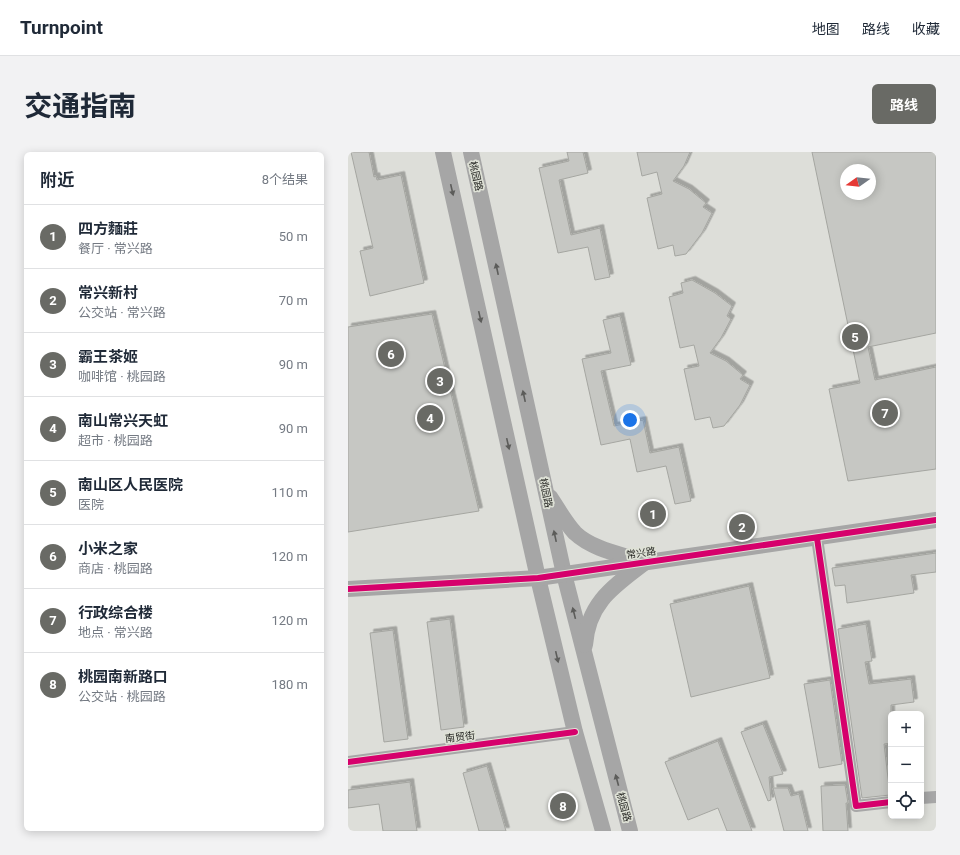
<!DOCTYPE html>
<html lang="zh">
<meta charset="utf-8">
<style>
:root{--surface:#fff;--page:#f2f2f3;--text:#1f2937;--muted:#747a83;--line:#e0e1e3;--accent:#696a65}
body{margin:0;font-family:Roboto,"Noto Sans SC",sans-serif;background:var(--page);color:var(--text)}
.controls{position:absolute;right:12px;bottom:12px;display:grid;overflow:hidden;border-radius:6px;box-shadow:0 2px 10px #0003}
.controls button{width:36px;height:36px;display:grid;place-items:center;padding:0;border:0;border-bottom:1px solid var(--line);background:var(--surface);color:var(--text);font:20px sans-serif}
.compass{position:absolute;left:492px;top:12px;width:36px;height:36px;border-radius:50%;background:var(--surface);box-shadow:0 2px 10px #0003;rotate:255deg}
.you{position:absolute;left:282px;top:268px;width:14px;height:14px;margin:-10px;border:3px solid #fff;border-radius:50%;background:#1a73e8;box-shadow:0 0 0 6px #1a73e833}
.badge{display:grid;place-items:center;width:26px;height:26px;border-radius:50%;background:var(--accent);color:#fff;font-size:13px;font-weight:700}
.pin{position:absolute;translate:-50% -50%;border:2px solid #fff;box-shadow:0 1px 4px #0006}
.list{margin:0;padding:0;list-style:none}
h2{display:flex;justify-content:space-between;align-items:center;height:52px;margin:0;padding:0 16px;font-size:17px}
h2 small{font-size:13px;font-weight:400;color:var(--muted)}
.list li{display:grid;grid-template-columns:26px 1fr auto;gap:12px;align-items:center;box-sizing:border-box;height:64px;padding:0 16px;border-top:1px solid var(--line)}
.list b{display:block;font-size:15px;white-space:nowrap}
.list p{margin:0;font-size:13px;white-space:nowrap;color:var(--muted)}
.list em{font-size:13px;font-style:normal;color:var(--muted)}
.icon{flex:none;width:22px;height:22px;fill:none;stroke:currentColor;stroke-width:2;stroke-linecap:round;stroke-linejoin:round}
.map{position:relative;flex:none;width:588px;height:679px;overflow:hidden;border-radius:6px}
header{display:flex;align-items:center;gap:24px;box-sizing:border-box;height:56px;padding:0 20px;background:var(--surface);border-bottom:1px solid var(--line)}
header strong{font-size:19px}
nav{display:flex;gap:22px;margin-inline-start:auto;font-size:14px}
.intro{display:flex;align-items:center;justify-content:space-between;box-sizing:border-box;height:96px;padding:0 24px}
h1{margin:0;font-size:28px}
.button{padding:10px 18px;border-radius:6px;background:var(--accent);color:#fff;font-size:14px;font-weight:700}
main{display:flex;gap:24px;padding:0 24px}
aside{flex:1;background:var(--surface);border-radius:6px;box-shadow:0 2px 10px #0003}
.map>svg:first-child{display:block}
.building{fill:#c6c7c3;stroke:#a5a6a1;fill-rule:evenodd;filter:url(#shadow)}
.lines{fill:none;stroke-linecap:round;stroke-linejoin:round}
.street{stroke:#a7a7a7;stroke-width:12}
.secondary{stroke:#a6a6a6;stroke-width:16}
.cycleway-casing{stroke:#dee1d6;stroke-width:8}
.cycleway{stroke:#d6006c;stroke-width:6}
.oneway{fill:#5c5c5a}
.labels{text-anchor:middle;dominant-baseline:central;stroke-width:3.5;stroke-linejoin:round;paint-order:stroke}
.street-label{font-size:10px;fill:#2a2b27;stroke:#dee1d6}
</style>
<header>
<strong>Turnpoint</strong>
<nav><a>地图</a><a>路线</a><a>收藏</a></nav>
</header>
<div class="intro"><h1>交通指南</h1><a class="button">路线</a></div>
<main>
<aside>
<h2>附近<small>8个结果</small></h2>
<ul class="list">
<li><span class="badge">1</span><div><b>四方麵莊</b><p>餐厅 · 常兴路</p></div><em>50 m</em></li>
<li><span class="badge">2</span><div><b>常兴新村</b><p>公交站 · 常兴路</p></div><em>70 m</em></li>
<li><span class="badge">3</span><div><b>霸王茶姬</b><p>咖啡馆 · 桃园路</p></div><em>90 m</em></li>
<li><span class="badge">4</span><div><b>南山常兴天虹</b><p>超市 · 桃园路</p></div><em>90 m</em></li>
<li><span class="badge">5</span><div><b>南山区人民医院</b><p>医院</p></div><em>110 m</em></li>
<li><span class="badge">6</span><div><b>小米之家</b><p>商店 · 桃园路</p></div><em>120 m</em></li>
<li><span class="badge">7</span><div><b>行政综合楼</b><p>地点 · 常兴路</p></div><em>120 m</em></li>
<li><span class="badge">8</span><div><b>桃园南新路口</b><p>公交站 · 桃园路</p></div><em>180 m</em></li>
</ul>
</aside>
<div class="map">
<svg width="588" height="679" viewBox="0 0 588 679">
<defs>
<filter id="shadow"><feDropShadow dx="3.5" dy="-3.5" stdDeviation="0" flood-color="#0004"/></filter>
</defs>
<rect width="100%" height="100%" fill="#ddded9"/>
<!-- building -->
<g class="building">
<polygon points="3,0 21,0 26,25 28,24 29,28 53,23 76,131 22,144 12,99 25,96"/>
<polygon points="219,0 235,0 240,21 211,28 223,83 252,76 262,125 247,128 240,95 210,101 191,16 221,9"/>
<polygon points="289,0 342,0 336,14 325,29 341,37 358,51 355,55 364,61 354,81 338,102 327,104 325,93 310,97 299,46 314,42 309,20 294,24"/>
<path d="M464,0H588V181L520,195L527,228L588,215V317L500,329L481,237L512,231ZM498,18H522V42H498Z"/>
<polygon points="344,128 367,141 384,154 379,164 383,167 373,186 362,201 378,209 395,223 392,227 402,233 392,253 376,274 365,276 362,265 347,268 336,217 351,214 346,193 332,196 321,145 335,141 333,131"/>
<polygon points="84,162 131,359 0,380 0,175"/>
<polygon points="272,164 283,213 253,219 266,274 295,268 302,301 331,295 343,349 327,352 318,314 289,320 282,287 253,293 234,207 263,201 255,168"/>
<polygon points="588,401 588,420 563,423 566,441 499,451 497,433 487,434 484,416"/>
<polygon points="401,434 422,526 343,545 322,452"/>
<polygon points="102,467 116,575 93,578 79,470"/>
<polygon points="518,472 524,509 517,510 521,532 563,527 566,550 543,553 543,591 536,592 542,643 514,646 490,477"/>
<polygon points="45,478 60,587 36,590 22,481"/>
<polygon points="482,528 494,612 471,616 456,532"/>
<polygon points="415,572 435,622 421,625 423,648 420,649 393,580"/>
<polygon points="370,589 404,679 379,679 370,656 340,668 317,610"/>
<polygon points="139,614 158,679 131,679 115,621"/>
<polygon points="62,630 69,679 35,679 31,652 0,656 0,638"/>
<polygon points="497,633 500,651 498,651 500,679 475,679 473,634"/>
<polygon points="425,636 440,636 443,644 451,642 460,679 436,679"/>
</g>
<g class="lines">
<!-- street -->
<g class="street">
<polyline points="469,386 508,654 543,650"/>
<polyline points="0,610 227,580"/>
<polyline points="573,646 588,645"/>
</g>
<!-- secondary -->
<g class="secondary">
<polyline points="95,0 190,426 227,580 255,679"/>
<polyline points="123,0 216,422 282,679"/>
<path d="M202,345C210,357 217,370 227,381C244,397 271,402 293,409"/>
<polyline points="0,437 190,426 588,368"/>
<path d="M237,493C240,451 265,435 295,412"/>
</g>
<defs>
<g id="cycleway">
<polyline points="469,386 508,654 543,650"/>
<polyline points="0,437 190,426 588,368"/>
<polyline points="0,610 227,580"/>
</g>
</defs>
<!-- cycleway casing -->
<use href="#cycleway" class="cycleway-casing"/>
<!-- cycleway -->
<use href="#cycleway" class="cycleway"/>
</g>
<!-- one-way arrows -->
<defs><path id="oneway-solid" d="M-6-.8H1V-3.2L6.5 0L1 3.2V.8H-6Z"/></defs>
<g class="oneway">
<use href="#oneway-solid" transform="translate(104 38) rotate(77)"/>
<use href="#oneway-solid" transform="translate(149 117) rotate(-102)"/>
<use href="#oneway-solid" transform="translate(132 165) rotate(77)"/>
<use href="#oneway-solid" transform="translate(176 244) rotate(-102)"/>
<use href="#oneway-solid" transform="translate(160 292) rotate(77)"/>
<use href="#oneway-solid" transform="translate(207 384) rotate(-102)"/>
<use href="#oneway-solid" transform="translate(226 461) rotate(-104)"/>
<use href="#oneway-solid" transform="translate(209 505) rotate(77)"/>
<use href="#oneway-solid" transform="translate(269 628) rotate(-105)"/>
</g>
<g class="labels">
<!-- street labels -->
<g class="street-label">
<text transform="translate(128 24) rotate(77)">桃园路</text>
<text transform="translate(198 341) rotate(78)">桃园路</text>
<text transform="translate(293 401) rotate(-8)">常兴路</text>
<text transform="translate(112 585) rotate(-7)">南贸街</text>
<text transform="translate(276 655) rotate(75)">桃园路</text>
</g>
</g>
</svg>
<div class="controls">
<button>+</button>
<button>−</button>
<button><svg class="icon" aria-label="locate" viewBox="0 0 24 24"><circle cx="12" cy="12" r="6"/><path d="M12 2v4M12 18v4M2 12h4M18 12h4"/></svg></button>
</div>
<svg class="compass" viewBox="-18 -18 36 36"><path d="M0-13l5 13h-10z" fill="#e53935"/><path d="M0 13l5-13h-10z" fill="#747a83"/></svg>
<div class="you"></div>
<div class="pin badge" style="left:305px;top:362px">1</div>
<div class="pin badge" style="left:394px;top:375px">2</div>
<div class="pin badge" style="left:92px;top:229px">3</div>
<div class="pin badge" style="left:82px;top:266px">4</div>
<div class="pin badge" style="left:507px;top:185px">5</div>
<div class="pin badge" style="left:43px;top:202px">6</div>
<div class="pin badge" style="left:537px;top:261px">7</div>
<div class="pin badge" style="left:215px;top:654px">8</div>
</div>
</main>
